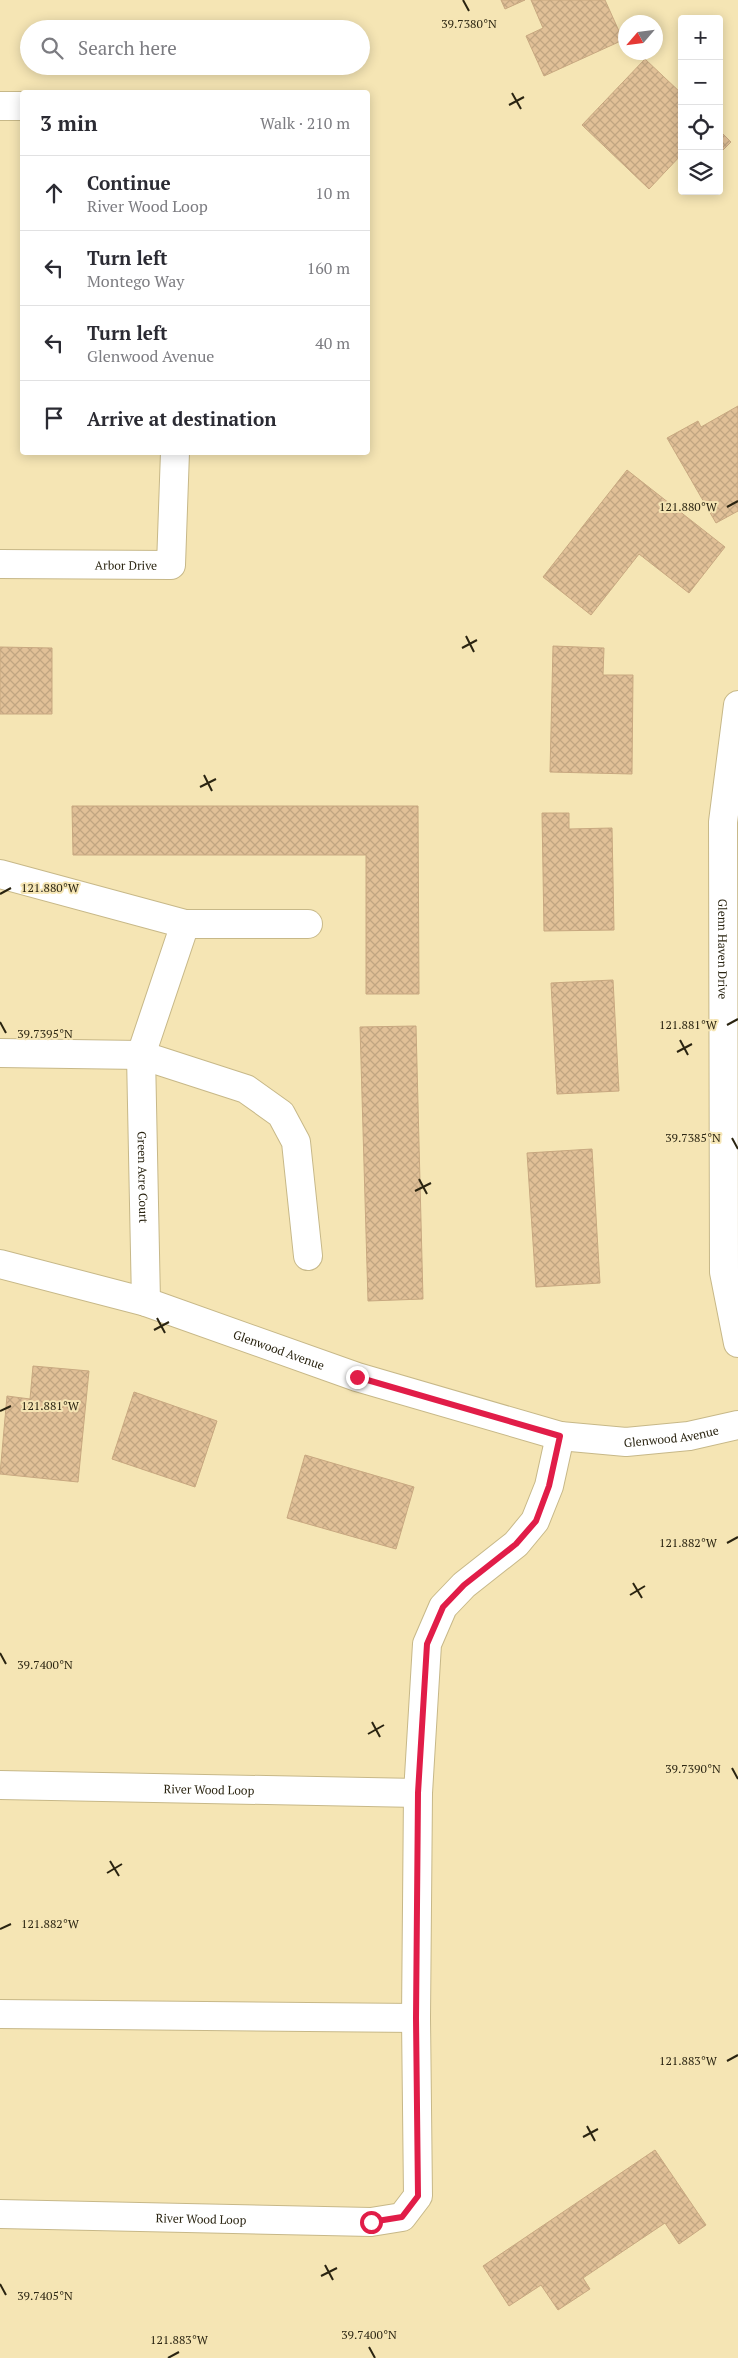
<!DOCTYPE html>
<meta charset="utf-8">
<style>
:root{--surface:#fff;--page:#f2f2f3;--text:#2b2b33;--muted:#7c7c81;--line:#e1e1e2}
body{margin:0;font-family:"PT Serif",serif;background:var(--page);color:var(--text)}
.controls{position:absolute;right:15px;top:15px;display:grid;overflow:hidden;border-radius:5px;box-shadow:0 2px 12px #0003}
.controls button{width:45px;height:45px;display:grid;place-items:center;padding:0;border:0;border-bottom:1px solid var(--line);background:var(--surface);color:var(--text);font:25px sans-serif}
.compass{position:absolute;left:618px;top:15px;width:45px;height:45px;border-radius:50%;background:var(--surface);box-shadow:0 2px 12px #0003;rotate:242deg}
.stop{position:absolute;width:15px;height:15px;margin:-11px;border:4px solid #e11d48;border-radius:50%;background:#fff}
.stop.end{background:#e11d48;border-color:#fff;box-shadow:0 1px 5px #0008}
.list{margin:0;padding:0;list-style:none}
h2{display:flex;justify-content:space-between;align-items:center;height:65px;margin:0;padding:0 20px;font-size:21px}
h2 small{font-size:16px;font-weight:400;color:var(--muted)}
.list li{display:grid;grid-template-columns:32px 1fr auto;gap:15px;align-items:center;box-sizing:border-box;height:75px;padding:0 20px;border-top:1px solid var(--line)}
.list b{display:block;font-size:19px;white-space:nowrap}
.list p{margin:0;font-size:16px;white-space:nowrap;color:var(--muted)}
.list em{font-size:16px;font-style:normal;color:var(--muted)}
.icon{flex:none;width:28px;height:28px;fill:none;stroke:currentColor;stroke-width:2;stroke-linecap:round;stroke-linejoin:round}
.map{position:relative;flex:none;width:738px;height:2358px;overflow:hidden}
.search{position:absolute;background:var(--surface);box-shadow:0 2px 12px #0003;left:20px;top:20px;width:350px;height:55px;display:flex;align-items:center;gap:12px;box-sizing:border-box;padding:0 18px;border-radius:28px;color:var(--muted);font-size:19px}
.panel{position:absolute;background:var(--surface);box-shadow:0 2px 12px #0003;left:20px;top:90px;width:350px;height:365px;border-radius:5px}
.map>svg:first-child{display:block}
.building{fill:url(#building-cross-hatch);stroke:#c8a880}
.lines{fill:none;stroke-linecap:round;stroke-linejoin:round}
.minor-casing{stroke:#c7b888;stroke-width:30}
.minor{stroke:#fff;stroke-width:28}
.route{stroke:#e11d48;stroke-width:6}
.ticks{fill:none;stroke:#2a2411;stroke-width:2}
.labels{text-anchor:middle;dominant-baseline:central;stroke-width:4;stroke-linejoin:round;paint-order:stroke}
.street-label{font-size:12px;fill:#2a2411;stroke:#f5e5b4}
.ticks-label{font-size:12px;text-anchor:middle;fill:#2a2411;stroke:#f5e5b4;stroke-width:4;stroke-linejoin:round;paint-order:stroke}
</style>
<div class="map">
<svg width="738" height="2358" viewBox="0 0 738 2358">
<defs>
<pattern id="building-cross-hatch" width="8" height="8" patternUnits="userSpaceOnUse" patternTransform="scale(1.25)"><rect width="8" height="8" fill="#e1c097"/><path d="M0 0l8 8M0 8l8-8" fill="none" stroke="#c1a581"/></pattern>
</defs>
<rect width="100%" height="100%" fill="#f5e5b4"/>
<!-- building -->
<g class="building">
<polygon points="501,0 525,0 505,9"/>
<polygon points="531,0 605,0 623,40 544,76 526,36 543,28"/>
<polygon points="645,59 682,94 682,154 649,189 582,125"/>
<polygon points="719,130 731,142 719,154"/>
<polygon points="738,406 738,511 716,523 667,438 698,421 701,427"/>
<polygon points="627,470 725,547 689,593 639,554 591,615 543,577"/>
<polygon points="553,646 604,648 603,675 633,675 632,774 550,772"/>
<polygon points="0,647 52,648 52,714 0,714"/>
<polygon points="72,806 418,806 419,994 366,994 366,855 73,855"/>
<polygon points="542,813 569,813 569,829 612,828 614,930 544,931"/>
<polygon points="613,980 619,1091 557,1094 551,983"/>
<polygon points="416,1026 423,1299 368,1301 360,1027"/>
<polygon points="592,1149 600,1283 536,1287 527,1153"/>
<polygon points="33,1366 89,1371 78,1482 0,1474 7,1396 30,1399"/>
<polygon points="134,1392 217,1421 195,1487 112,1459"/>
<polygon points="305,1455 414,1487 396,1549 287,1518"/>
<polygon points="655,2150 706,2225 679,2244 665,2223 583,2278 590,2289 558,2310 541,2285 509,2306 483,2266"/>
</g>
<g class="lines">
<defs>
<g id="minor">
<polyline points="0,106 22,106"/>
<path id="s1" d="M0,564L171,565L175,452"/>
<path id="s2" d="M738,705L723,822L724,1272L738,1343"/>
<path id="s3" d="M0,874L185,924L141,1055L146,1302"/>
<polyline points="185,924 308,924"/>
<polyline points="0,1053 141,1055 246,1089 281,1114 296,1142 308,1256"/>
<path id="s4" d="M0,1264L146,1302L357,1377L560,1436L626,1442L689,1436L738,1425"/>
<path id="s5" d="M0,1785L418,1793"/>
<polyline points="0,2014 416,2018"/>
<path id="s6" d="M0,2214L371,2222L402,2217L418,2196L416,2018L418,1793L427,1644L443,1607L464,1585L516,1544L535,1521L549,1486L560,1436"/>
</g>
</defs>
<!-- minor casing -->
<use href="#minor" class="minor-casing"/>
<!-- minor -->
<use href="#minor" class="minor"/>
</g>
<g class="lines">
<!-- route -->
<polyline class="route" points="357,1377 560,1436 549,1486 536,1521 516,1544 464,1585 443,1607 427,1644 418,1793 416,2018 418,2196 402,2217 371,2222"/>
</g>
<!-- ticks -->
<path class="ticks" d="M463,0L469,11M512,93L521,109M509,105L524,97M727,507L738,501M466,636L474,652M462,648L477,640M204,775L212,791M200,787L216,779M0,894L11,888M0,1022L6,1033M727,1025L738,1019M680,1040L688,1055M677,1052L692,1044M732,1138L738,1149M419,1179L427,1194M415,1191L431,1183M157,1318L165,1333M154,1330L169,1322M0,1411L11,1406M727,1543L738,1537M633,1583L642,1598M630,1595L645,1586M0,1653L6,1664M372,1722L380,1737M368,1734L384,1725M732,1768L738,1779M110,1861L119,1876M107,1873L122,1864M0,1929L11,1924M727,2061L738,2055M587,2126L595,2141M583,2137L598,2129M325,2265L333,2280M321,2276L337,2268M0,2284L6,2295M369,2347L375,2358M168,2358L179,2352"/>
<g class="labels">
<!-- street labels -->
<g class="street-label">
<text stroke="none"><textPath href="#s1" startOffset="126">Arbor Drive</textPath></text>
<text stroke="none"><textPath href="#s2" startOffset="245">Glenn Haven Drive</textPath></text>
<text stroke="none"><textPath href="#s3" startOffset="452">Green Acre Court</textPath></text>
<text stroke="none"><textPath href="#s4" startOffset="292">Glenwood Avenue</textPath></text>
<text stroke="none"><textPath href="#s4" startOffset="698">Glenwood Avenue</textPath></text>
<text stroke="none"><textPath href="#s5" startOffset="209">River Wood Loop</textPath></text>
<text stroke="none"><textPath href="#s6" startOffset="201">River Wood Loop</textPath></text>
</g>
</g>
<g class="ticks-label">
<text x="469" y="28">39.7380°N</text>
<text x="688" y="511">121.880°W</text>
<text x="50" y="892">121.880°W</text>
<text x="688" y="1029">121.881°W</text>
<text x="45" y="1038">39.7395°N</text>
<text x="693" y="1142">39.7385°N</text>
<text x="50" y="1410">121.881°W</text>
<text x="688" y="1547">121.882°W</text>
<text x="45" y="1669">39.7400°N</text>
<text x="693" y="1773">39.7390°N</text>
<text x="50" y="1928">121.882°W</text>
<text x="688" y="2065">121.883°W</text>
<text x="45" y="2300">39.7405°N</text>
<text x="369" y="2339">39.7400°N</text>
<text x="179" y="2344">121.883°W</text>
</g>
</svg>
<div class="controls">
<button>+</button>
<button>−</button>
<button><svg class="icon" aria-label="locate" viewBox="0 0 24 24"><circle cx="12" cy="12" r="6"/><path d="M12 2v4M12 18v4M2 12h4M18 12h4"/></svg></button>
<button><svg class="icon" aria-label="layers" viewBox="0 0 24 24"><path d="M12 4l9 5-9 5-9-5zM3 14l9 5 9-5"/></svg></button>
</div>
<svg class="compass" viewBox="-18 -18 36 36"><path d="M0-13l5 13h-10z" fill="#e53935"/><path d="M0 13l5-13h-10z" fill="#7c7c81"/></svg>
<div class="stop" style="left:371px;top:2222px"></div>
<div class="stop end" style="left:357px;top:1377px"></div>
<div class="search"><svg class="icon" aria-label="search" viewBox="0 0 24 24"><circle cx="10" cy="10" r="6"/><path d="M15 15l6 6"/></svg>Search here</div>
<section class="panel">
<h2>3 min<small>Walk · 210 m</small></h2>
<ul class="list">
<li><svg class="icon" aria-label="ahead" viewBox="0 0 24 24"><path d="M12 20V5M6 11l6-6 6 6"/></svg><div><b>Continue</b><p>River Wood Loop</p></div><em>10 m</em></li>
<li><svg class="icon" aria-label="left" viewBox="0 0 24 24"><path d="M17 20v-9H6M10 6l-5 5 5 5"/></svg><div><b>Turn left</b><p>Montego Way</p></div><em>160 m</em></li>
<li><svg class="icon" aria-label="left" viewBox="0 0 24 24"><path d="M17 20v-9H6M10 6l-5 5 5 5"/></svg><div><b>Turn left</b><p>Glenwood Avenue</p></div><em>40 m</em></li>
<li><svg class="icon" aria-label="arrive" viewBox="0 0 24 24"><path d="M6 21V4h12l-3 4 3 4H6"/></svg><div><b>Arrive at destination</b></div></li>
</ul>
</section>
</div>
